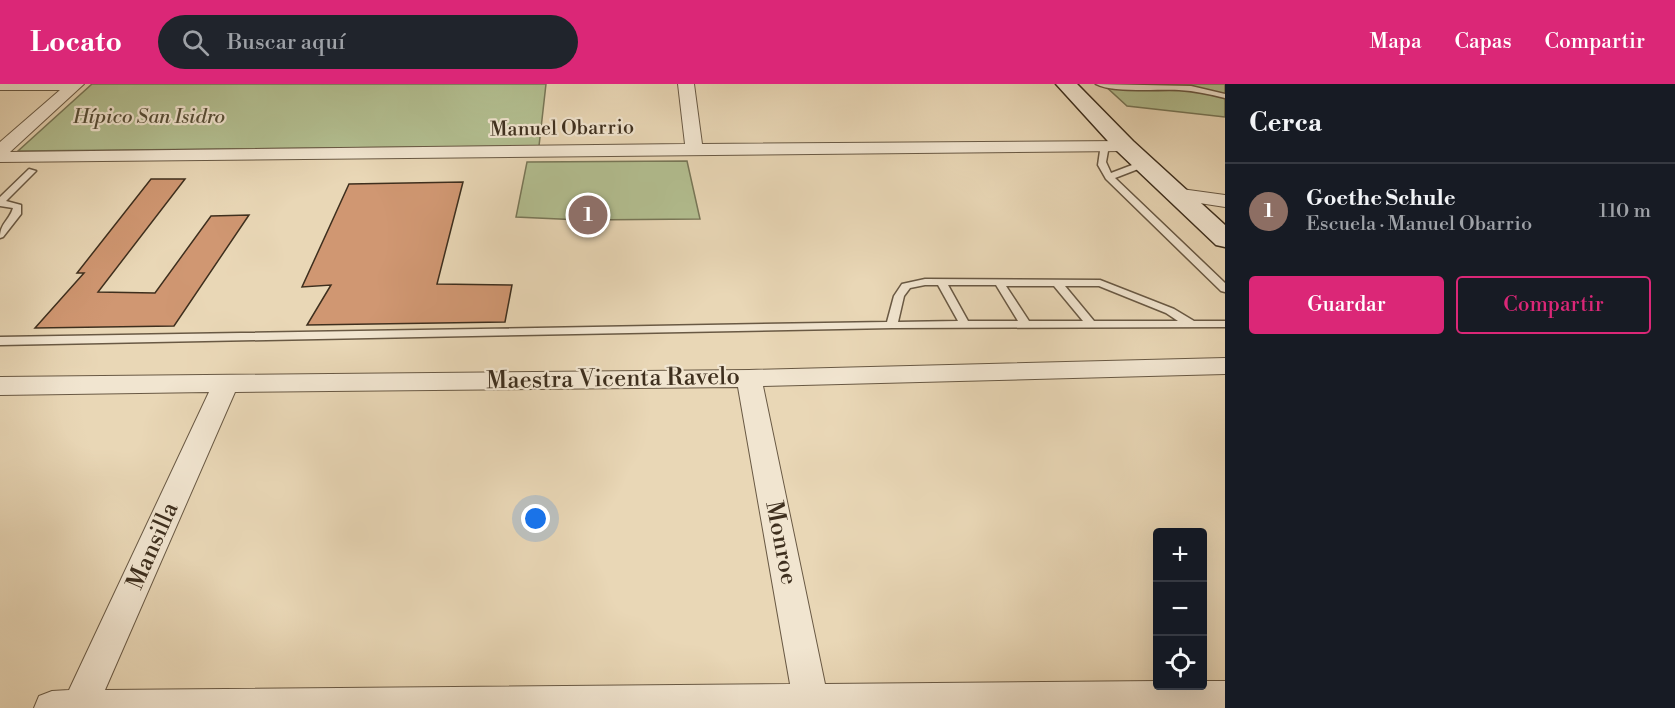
<!DOCTYPE html>
<html lang="es">
<meta charset="utf-8">
<style>
:root{--surface:#171b24;--page:#20242c;--text:#f1f3f6;--muted:#9ea1a6;--line:#363941;--accent:#db2777}
body{margin:0;font-family:"Libre Bodoni",serif;background:var(--page);color:var(--text)}
.controls{position:absolute;right:18px;bottom:18px;display:grid;overflow:hidden;border-radius:6px;box-shadow:0 6px 24px #0002}
.controls button{width:54px;height:54px;display:grid;place-items:center;padding:0;border:0;border-bottom:2px solid var(--line);background:var(--surface);color:var(--text);font:30px sans-serif}
.you{position:absolute;left:536px;top:435px;width:21px;height:21px;margin:-15px;border:4px solid #fff;border-radius:50%;background:#1a73e8;box-shadow:0 0 0 9px #1a73e833}
.badge{display:grid;place-items:center;width:39px;height:39px;border-radius:50%;background:var(--accent);color:#fff;font-size:20px;font-weight:700}
.pin{position:absolute;translate:-50% -50%;border:3px solid #fff;box-shadow:0 2px 6px #0006}
.list{margin:0;padding:0;list-style:none}
h2{display:flex;justify-content:space-between;align-items:center;height:78px;margin:0;padding:0 24px;font-size:26px}
h2 small{font-size:20px;font-weight:400;color:var(--muted)}
.list li{display:grid;grid-template-columns:39px 1fr auto;gap:18px;align-items:center;box-sizing:border-box;height:96px;padding:0 24px;border-top:2px solid var(--line)}
.list b{display:block;font-size:22px;white-space:nowrap}
.list p{margin:0;font-size:20px;white-space:nowrap;color:var(--muted)}
.list em{font-size:20px;font-style:normal;color:var(--muted)}
.actions{display:flex;gap:12px;padding:18px 24px}
.actions a{flex:1;padding:14px 0;border:2px solid var(--accent);border-radius:6px;text-align:center;font-size:21px;color:var(--accent)}
.actions .main{background:var(--accent);color:#fff}
.icon{flex:none;width:33px;height:33px;fill:none;stroke:currentColor;stroke-width:2;stroke-linecap:round;stroke-linejoin:round}
.map{position:relative;flex:none;width:1225px;height:624px;overflow:hidden}
header{display:flex;align-items:center;gap:36px;box-sizing:border-box;height:84px;padding:0 30px;background:var(--accent);color:#fff}
header strong{font-size:28px}
nav{display:flex;gap:33px;margin-inline-start:auto;font-size:21px}
.search{width:420px;height:54px;background:var(--page);display:flex;align-items:center;gap:15px;box-sizing:border-box;padding:0 21px;border-radius:33px;color:var(--muted);font-size:22px}
main{display:flex}
aside{flex:1;background:var(--surface)}
.map>svg:first-child{display:block}
.green{fill:#b3bf91;stroke:#787758;stroke-width:1.5}
.building{fill:#d09772;stroke:#3e2f1e;stroke-width:1.5}
.lines{fill:none;stroke-linecap:round;stroke-linejoin:round}
.lane-casing{stroke:#695944;stroke-width:3}
.street-casing{stroke:#695944;stroke-width:2}
.secondary-casing{stroke:#3e2f1e;stroke-width:3}
.lane{fill:#f1e5d0;fill-rule:evenodd}
.street{fill:#f1e5d0;fill-rule:evenodd}
.secondary{fill:#f1e5d0;fill-rule:evenodd}
.labels{text-anchor:middle;dominant-baseline:central;stroke-width:4.5;stroke-linejoin:round;paint-order:stroke}
.far-park-label{font-size:20px;font-style:italic;fill:#554c35;stroke:#f1e5d0}
.far-street-label{font-size:20px;fill:#3e2f1e;stroke:#f1e5d0}
.street-label{font-size:24px;fill:#3e2f1e;stroke:#f1e5d0}
</style>
<header>
<strong>Locato</strong>
<div class="search"><svg class="icon" aria-label="search" viewBox="0 0 24 24"><circle cx="10" cy="10" r="6"/><path d="M15 15l6 6"/></svg>Buscar aquí</div>
<nav><a>Mapa</a><a>Capas</a><a>Compartir</a></nav>
</header>
<main>
<div class="map">
<svg width="1225" height="624" viewBox="0 0 1225 624">
<rect width="100%" height="100%" fill="#e9d7b6"/>
<filter id="stains"><feTurbulence type="fractalNoise" baseFrequency=".00333" numOctaves="4"/><feColorMatrix values="0 0 0 0 .2 0 0 0 0 .09 0 0 0 0 .02 0 0 0 .5 -.17"/></filter>
<radialGradient id="worn" r=".72"><stop offset=".6" stop-color="#630" stop-opacity="0"/><stop offset="1" stop-color="#630" stop-opacity=".3"/></radialGradient>
<!-- green -->
<g class="green">
<polygon points="92,0 546,0 539,62 18,67"/>
<polygon points="1103,0 1225,0 1225,33 1127,22"/>
<polygon points="687,77 700,135 581,136 516,133 527,78"/>
</g>
<!-- building -->
<g class="building">
<polygon points="151,95 185,95 98,208 155,209 211,132 249,131 174,242 35,244 84,189 77,189"/>
<polygon points="463,98 437,200 512,201 505,238 307,241 331,201 302,203 349,100"/>
</g>
<g class="lines">
<defs>
<g id="lane">
<path d="M1096,0L1191,2L1225,10V14C1210,10 1195,7 1179,6C1159,5 1112,9 1096,0Z"/>
<polygon points="1096,60 1102,60 1108,67 1106,78 1111,89 1140,78 1146,78 1146,82 1115,94 1225,199 1225,208 1221,207 1106,95 1098,81 1100,67 1095,62"/>
<path d="M29,85L36,87L6,117L21,121V130L3,153L0,154C0,139 9,137 13,124L0,122V113Z"/>
<path d="M925,195L1100,196L1174,225L1194,237H1225V243L892,244L0,261V253L887,238L894,212L902,200ZM925,201H938L958,237L898,238L904,212L910,204ZM948,201H996L1018,237H968ZM1006,202H1054L1083,237H1029ZM1065,202H1099L1166,229L1178,237H1094Z"/>
</g>
<g id="street">
<polygon points="0,0 84,0 10,68 685,60 678,0 694,0 702,60 1125,57 1131,58 1134,62 1131,66 1125,67 0,78 0,58 60,6 0,6"/>
<polygon points="1174,104 1225,111 1225,123 1167,114 1165,110 1167,106"/>
<path d="M1225,274V290L763,302L825,600L1158,597V602H1202V597H1225V624H34L39,612L52,607L69,606L209,308L0,311V293L749,286ZM738,303L790,600L105,606L235,308Z"/>
</g>
<polygon id="secondary" points="1056,0 1077,0 1133,57 1225,141 1225,163 1216,161 1117,67"/>
</defs>
<!-- lane casing -->
<use href="#lane" class="lane-casing"/>
<!-- street casing -->
<use href="#street" class="street-casing"/>
<!-- secondary casing -->
<use href="#secondary" class="secondary-casing"/>
<!-- lane -->
<use href="#lane" class="lane"/>
<!-- street -->
<use href="#street" class="street"/>
<!-- secondary -->
<use href="#secondary" class="secondary"/>
</g>
<g class="labels">
<!-- far-park labels -->
<g class="far-park-label">
<text x="149" y="33">Hípico San Isidro</text>
</g>
<!-- far-street labels -->
<g class="far-street-label">
<text transform="translate(562 45) rotate(-1)">Manuel Obarrio</text>
</g>
<!-- street labels -->
<g class="street-label">
<text transform="translate(613 295) rotate(-1)">Maestra Vicenta Ravelo</text>
<text transform="translate(781 459) rotate(79)">Monroe</text>
<text transform="translate(153 462) rotate(-66)">Mansilla</text>
</g>
</g>
<rect width="100%" height="100%" filter="url(#stains)"/>
<rect width="100%" height="100%" fill="url(#worn)"/>
</svg>
<div class="controls">
<button>+</button>
<button>−</button>
<button><svg class="icon" aria-label="locate" viewBox="0 0 24 24"><circle cx="12" cy="12" r="6"/><path d="M12 2v4M12 18v4M2 12h4M18 12h4"/></svg></button>
</div>
<div class="you"></div>
<div class="pin badge" style="left:588px;top:131px;background:#8d6e63">1</div>
</div>
<aside>
<h2>Cerca<small></small></h2>
<ul class="list">
<li><span class="badge" style="background:#8d6e63">1</span><div><b>Goethe Schule</b><p>Escuela · Manuel Obarrio</p></div><em>110 m</em></li>
</ul>
<div class="actions"><a class="main">Guardar</a><a>Compartir</a></div>
</aside>
</main>
